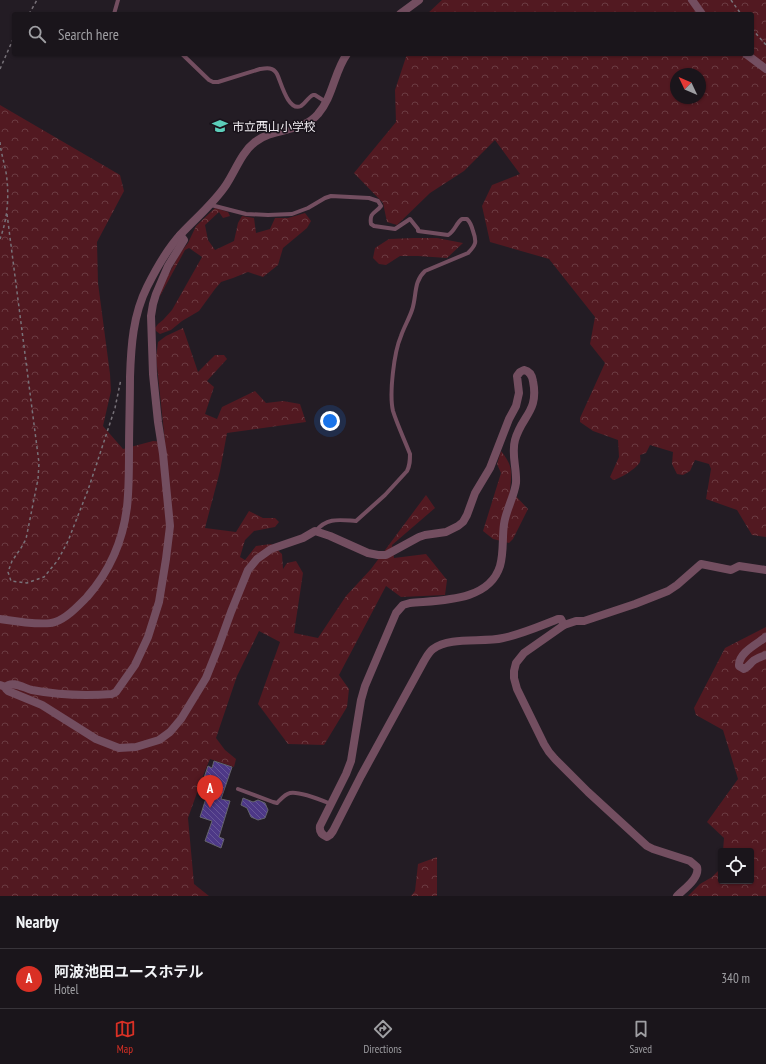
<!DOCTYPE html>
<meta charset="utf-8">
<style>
:root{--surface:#1a151b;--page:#272228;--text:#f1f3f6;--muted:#9f9fa3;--line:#38343a;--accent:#d93025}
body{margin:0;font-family:"PT Sans Narrow","Noto Sans JP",sans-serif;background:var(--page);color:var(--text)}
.controls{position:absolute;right:12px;bottom:12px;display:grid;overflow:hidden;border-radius:4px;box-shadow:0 1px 3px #0004}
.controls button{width:36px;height:36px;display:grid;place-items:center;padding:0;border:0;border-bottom:1px solid var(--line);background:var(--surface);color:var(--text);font:20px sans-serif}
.compass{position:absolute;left:670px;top:68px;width:36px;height:36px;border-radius:50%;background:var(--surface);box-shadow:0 1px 3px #0004;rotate:314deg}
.you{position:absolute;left:330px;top:421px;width:14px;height:14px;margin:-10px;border:3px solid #fff;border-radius:50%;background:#1a73e8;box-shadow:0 0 0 6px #1a73e833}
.badge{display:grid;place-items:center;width:26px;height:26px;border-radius:50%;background:var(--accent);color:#fff;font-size:13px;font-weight:700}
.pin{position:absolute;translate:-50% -33px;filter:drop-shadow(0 1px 2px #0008)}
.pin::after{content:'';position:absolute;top:21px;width:14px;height:12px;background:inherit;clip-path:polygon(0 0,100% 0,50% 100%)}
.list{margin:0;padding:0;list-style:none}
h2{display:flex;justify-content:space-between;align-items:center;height:52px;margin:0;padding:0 16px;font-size:17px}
h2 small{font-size:13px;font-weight:400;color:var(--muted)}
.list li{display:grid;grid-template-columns:26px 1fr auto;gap:12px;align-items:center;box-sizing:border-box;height:60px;padding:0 16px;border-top:1px solid var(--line)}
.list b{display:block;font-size:15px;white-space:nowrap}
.list p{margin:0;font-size:13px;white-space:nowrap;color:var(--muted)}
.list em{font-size:13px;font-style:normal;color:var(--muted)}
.icon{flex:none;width:22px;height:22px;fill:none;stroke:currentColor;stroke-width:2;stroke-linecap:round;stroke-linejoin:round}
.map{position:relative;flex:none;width:766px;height:896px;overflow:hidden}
.search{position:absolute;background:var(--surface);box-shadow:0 1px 3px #0004;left:12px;right:12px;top:12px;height:44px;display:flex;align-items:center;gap:10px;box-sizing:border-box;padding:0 14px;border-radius:4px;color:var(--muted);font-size:15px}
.sheet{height:112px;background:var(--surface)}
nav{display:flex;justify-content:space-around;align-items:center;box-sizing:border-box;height:56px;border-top:1px solid var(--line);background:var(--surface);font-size:11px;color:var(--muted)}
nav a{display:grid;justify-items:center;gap:2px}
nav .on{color:var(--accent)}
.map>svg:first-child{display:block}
.forest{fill:url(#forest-crowns);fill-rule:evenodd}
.building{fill:url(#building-back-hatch);stroke:#64636e}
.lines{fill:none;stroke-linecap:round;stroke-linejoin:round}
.path{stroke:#787279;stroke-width:1.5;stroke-dasharray:3 3;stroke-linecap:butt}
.lane{stroke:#734e60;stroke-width:4}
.street{stroke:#734e60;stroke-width:8}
.labels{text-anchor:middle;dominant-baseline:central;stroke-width:3;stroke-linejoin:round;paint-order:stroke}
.poi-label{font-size:12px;fill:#efebf0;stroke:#19131b;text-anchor:start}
</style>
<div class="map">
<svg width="766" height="896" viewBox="0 0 766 896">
<defs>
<pattern id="forest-crowns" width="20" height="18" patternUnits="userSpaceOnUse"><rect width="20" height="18" fill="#521921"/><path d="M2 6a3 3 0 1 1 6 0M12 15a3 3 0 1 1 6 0" fill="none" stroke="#6b3b42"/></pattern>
<pattern id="building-back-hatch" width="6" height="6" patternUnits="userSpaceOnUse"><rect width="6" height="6" fill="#4d3887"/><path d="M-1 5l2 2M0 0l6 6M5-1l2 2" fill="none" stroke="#675598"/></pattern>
</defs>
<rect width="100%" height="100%" fill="#231c24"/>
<!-- forest -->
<g class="forest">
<path d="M442,0H766V537L752,535L737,510L706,499L711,469L709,464L695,460L690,471L683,475L677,474L672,464L673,452L650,445L646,453L640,455C640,457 641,459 640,462C637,468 620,479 613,480L610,477L619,457L618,440L593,431L580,422V418L605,363L590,344L595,317L549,259L490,242L482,206L492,185L520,174L495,140L464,171L430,193L397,225L387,222L383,203L354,173L396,122L395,90L407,54H752V14H427ZM676,74H700V98H676Z"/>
<polygon points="0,105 120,175 124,191 97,242 98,283 110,374 111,391 103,426 123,449 153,441 165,442 156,357 158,342 166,336 183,328 198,372 215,355 224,355 227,359 207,381 214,387 205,414 217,419 222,407 255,391 266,403 283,401 300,404 306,422 227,433 220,471 205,528 236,532 249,511 263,518 275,518 279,522 275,527 254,531 245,540 240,557 245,560 256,546 271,544 282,554 283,569 287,563 296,561 303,573 294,633 318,638 346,596 371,569 426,495 435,508 392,545 394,558 426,554 447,580 445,595 401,597 386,586 339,675 349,689 347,707 324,745 288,744 258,704 280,642 259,631 237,676 216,738 225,750 236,759 234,767 210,759 204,773 188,818 194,884 209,896 0,896"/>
<polygon points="215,208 228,212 230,216 223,218 219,212 205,225 208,240 215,250 234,241 238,223 242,216 254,218 256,233 270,229 275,218 288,218 305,213 311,221 307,228 283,248 278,265 263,277 248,272 233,278 221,282 215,289 199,311 182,321 171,330 160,334 156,331 155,328 158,324 163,320 172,310 202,257 189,248 185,250 160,296 158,294 180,253 188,243 196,226"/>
<polygon points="414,238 437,238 463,243 447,258 418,256 400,256 386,265 379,264 373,258 375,248 389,239"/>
<path d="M501,451C513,466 512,472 510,490L528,509L513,539L509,543L493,539L483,531L501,473L497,464Z"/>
<polygon points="766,627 766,896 688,896 700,884 712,877 721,868 721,881 751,881 751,851 723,851 724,838 707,822 738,779 723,730 696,715 694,708 725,648"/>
<polygon points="437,857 437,896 411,896 415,891 418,864"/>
</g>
<!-- building -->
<g class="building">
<polygon points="214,761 232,767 221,799 230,801 219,837 224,839 221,848 205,841 212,821 200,817 208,792 205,791 209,780 204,778 208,766 212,768"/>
<polygon points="243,798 253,802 258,800 265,803 268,810 265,818 258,820 251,817 247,808 241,805"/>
</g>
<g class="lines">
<!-- path -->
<g class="path">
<polyline points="731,0 741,14"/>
<polyline points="29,14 37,0"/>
<polyline points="752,29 766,45"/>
<polyline points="0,69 14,37"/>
<path d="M0,142C1,155 6,167 7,180C9,200 7,220 0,239"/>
<polyline points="7,214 39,463 38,479 26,539 21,548 12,561 8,572 11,581 27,583 44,577 58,560 68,541 88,490 115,408 121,379"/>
</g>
<!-- lane -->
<g class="lane">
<polyline points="114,14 118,0"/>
<path d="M182,54L209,80L213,82H218L260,69C267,68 273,67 277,74C281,82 288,112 301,106C306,103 308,97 313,95H315L326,102"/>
<path d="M211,205L246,214L268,215L292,214L308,208L325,198L331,196L369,198L378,201L381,206C376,213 369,212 371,224L374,226L395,229L410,219L418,229V231L448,235C455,231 456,223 462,219H467C471,223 472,227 473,231C477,242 476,245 468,253L425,271C413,282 417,296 412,310C409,319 404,327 401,336C394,352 389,394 393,411C397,424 405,441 410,454C410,461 410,465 407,471L385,495L356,521C340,520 327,517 316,531"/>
<path d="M238,789L273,802L277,803C281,799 285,794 290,793C300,791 321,800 331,804"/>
</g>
<!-- street -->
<g class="street">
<polyline points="692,0 702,14"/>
<polyline points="400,14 419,0"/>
<polyline points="746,54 766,69"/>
<path d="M0,619C13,621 44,626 55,622C67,618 78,606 87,597C109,572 123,540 127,507C129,489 129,469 129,451C129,426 130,402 130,377C131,346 133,315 147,287C156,269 168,248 181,234C197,217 214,203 226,185C236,170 241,153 255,142C274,127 302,133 318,114C333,97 334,72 347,54"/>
<path d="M766,637C757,644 738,653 739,666L744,669C748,667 749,665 752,662C756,658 761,657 766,655"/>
<path d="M0,685L6,687V689L8,691L42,705L96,739L119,748L136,747L159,740L170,732L181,719L206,678L218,648L231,612L248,570L257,559L271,549L303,538L315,531L330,536L368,553L378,555H386L419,537L425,535L446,532L458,526L463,522L467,515L475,493L490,468L509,419L516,406L519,393L517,376L520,372L524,370C529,371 532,375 533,381C539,412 522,415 515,440C511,454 517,468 516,483C514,497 506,510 504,524C502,538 504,552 500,566C489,602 440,600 410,603L403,605L396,613L365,686L361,700L351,761L346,774L320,826C319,832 322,835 327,837L330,835L333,831L361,776L424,661C427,656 429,652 433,649C450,636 483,643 503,638C522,634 540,626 558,619H561L564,625"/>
<path d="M6,687C12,680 24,688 32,690C58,695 85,696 112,694L116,692L135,665L148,637L159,602L166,559L170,526L163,454L158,422L153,374L151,316L153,304L156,294L168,266L184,240L180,235"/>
<path d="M677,896C684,889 700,878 697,867L690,861L653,849L647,846L588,792L555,759L549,752L544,744L517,689L514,678V671L516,663L524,653L564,625L576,621H584L635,604L668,591L677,585L701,564L731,570L739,566L766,570"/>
</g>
</g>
<!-- icons -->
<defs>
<symbol id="school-bare" viewBox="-9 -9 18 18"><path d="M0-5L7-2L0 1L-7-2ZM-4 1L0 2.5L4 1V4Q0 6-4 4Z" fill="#5cceba" stroke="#19131b" stroke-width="2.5" paint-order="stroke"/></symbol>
</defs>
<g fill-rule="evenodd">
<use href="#school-bare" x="209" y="115" width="22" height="22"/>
</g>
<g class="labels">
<!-- poi labels -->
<g class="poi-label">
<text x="232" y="126">市立西山小学校</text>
</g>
</g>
</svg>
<div class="controls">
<button><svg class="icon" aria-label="locate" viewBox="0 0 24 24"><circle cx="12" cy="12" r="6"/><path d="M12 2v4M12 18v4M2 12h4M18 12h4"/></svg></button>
</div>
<svg class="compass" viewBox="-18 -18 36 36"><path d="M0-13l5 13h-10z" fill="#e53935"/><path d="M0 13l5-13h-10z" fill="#9f9fa3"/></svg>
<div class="you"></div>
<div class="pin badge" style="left:210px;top:808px">A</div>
<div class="search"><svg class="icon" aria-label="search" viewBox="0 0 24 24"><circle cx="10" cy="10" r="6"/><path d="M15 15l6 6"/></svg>Search here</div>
</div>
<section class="sheet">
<h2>Nearby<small></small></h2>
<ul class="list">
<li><span class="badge">A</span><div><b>阿波池田ユースホテル</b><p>Hotel</p></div><em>340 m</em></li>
</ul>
</section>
<nav>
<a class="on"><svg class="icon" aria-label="map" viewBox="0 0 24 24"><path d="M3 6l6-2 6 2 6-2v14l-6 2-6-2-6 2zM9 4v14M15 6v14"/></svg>Map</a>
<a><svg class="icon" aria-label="directions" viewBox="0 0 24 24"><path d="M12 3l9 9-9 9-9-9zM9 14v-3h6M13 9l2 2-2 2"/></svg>Directions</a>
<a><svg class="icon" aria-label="saved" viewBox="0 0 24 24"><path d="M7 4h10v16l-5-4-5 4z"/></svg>Saved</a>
</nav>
